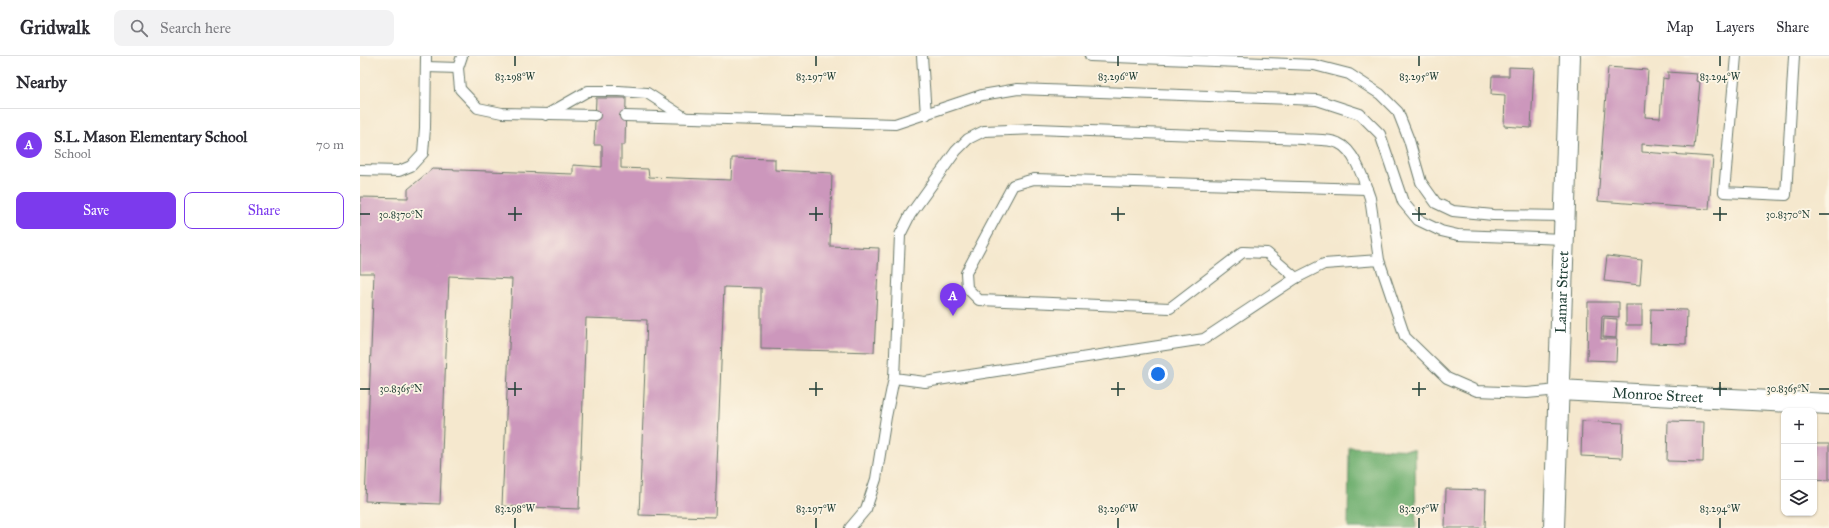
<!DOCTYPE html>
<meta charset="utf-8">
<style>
:root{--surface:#fff;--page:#f2f2f3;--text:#2b2b33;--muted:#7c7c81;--line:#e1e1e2;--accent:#7c3aed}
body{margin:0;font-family:"IM FELL Great Primer",serif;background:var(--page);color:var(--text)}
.controls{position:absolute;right:12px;bottom:12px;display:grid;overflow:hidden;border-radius:8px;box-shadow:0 1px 3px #0004}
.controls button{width:36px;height:36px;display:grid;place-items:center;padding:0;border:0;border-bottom:1px solid var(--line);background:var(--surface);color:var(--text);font:20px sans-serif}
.you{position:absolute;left:798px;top:318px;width:14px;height:14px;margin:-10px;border:3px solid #fff;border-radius:50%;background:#1a73e8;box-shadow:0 0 0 6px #1a73e833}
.badge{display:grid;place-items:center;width:26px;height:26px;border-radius:50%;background:var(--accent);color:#fff;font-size:13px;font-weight:700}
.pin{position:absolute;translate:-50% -33px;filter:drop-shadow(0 1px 2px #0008)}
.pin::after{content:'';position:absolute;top:21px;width:14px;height:12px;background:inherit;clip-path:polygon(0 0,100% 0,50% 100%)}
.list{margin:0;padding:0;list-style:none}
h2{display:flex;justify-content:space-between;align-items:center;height:52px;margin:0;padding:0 16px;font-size:17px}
h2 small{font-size:13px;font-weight:400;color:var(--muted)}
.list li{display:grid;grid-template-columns:26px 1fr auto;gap:12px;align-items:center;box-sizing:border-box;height:72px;padding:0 16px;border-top:1px solid var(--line)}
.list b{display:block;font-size:15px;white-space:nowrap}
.list p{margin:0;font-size:13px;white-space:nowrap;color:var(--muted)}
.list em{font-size:13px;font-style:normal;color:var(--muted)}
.actions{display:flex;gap:8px;padding:12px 16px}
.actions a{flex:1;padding:9px 0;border:1px solid var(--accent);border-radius:8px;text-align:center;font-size:14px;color:var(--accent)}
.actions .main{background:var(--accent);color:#fff}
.icon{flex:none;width:22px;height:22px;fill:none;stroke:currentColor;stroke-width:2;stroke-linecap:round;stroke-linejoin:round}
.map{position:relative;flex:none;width:1469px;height:472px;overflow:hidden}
header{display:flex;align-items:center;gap:24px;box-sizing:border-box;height:56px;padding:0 20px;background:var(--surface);border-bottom:1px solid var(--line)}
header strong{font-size:19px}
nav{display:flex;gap:22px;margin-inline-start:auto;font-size:14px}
.search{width:280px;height:36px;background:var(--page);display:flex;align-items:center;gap:10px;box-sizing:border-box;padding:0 14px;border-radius:8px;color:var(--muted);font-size:15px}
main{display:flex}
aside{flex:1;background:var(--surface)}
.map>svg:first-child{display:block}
.forest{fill:#71b071;stroke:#487652}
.building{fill:#cc97bc}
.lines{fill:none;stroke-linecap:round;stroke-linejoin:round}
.lane-casing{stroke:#6a796a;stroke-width:12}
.street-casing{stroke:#6a796a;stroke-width:22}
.lane{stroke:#fff;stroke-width:10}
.street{stroke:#fff;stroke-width:20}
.ticks{fill:none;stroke:#1f3d34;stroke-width:1.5}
.labels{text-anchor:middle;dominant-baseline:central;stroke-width:3.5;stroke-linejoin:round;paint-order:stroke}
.street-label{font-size:15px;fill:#1f3d34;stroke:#fcf5e5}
.ticks-label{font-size:10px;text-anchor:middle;fill:#1f3d34;stroke:#fcf5e5;stroke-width:3.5;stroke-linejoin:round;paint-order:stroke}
</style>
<header>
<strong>Gridwalk</strong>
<div class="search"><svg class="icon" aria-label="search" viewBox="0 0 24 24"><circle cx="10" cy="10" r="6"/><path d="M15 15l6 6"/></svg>Search here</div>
<nav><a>Map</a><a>Layers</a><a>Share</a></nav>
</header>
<main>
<aside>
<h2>Nearby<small></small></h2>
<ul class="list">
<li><span class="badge">A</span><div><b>S.L. Mason Elementary School</b><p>School</p></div><em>70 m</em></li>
</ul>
<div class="actions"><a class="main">Save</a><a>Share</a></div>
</aside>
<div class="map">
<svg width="1469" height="472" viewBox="0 0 1469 472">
<rect width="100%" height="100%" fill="#fcf5e5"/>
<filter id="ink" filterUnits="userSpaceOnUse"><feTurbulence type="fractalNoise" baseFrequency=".025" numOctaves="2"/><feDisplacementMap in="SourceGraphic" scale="8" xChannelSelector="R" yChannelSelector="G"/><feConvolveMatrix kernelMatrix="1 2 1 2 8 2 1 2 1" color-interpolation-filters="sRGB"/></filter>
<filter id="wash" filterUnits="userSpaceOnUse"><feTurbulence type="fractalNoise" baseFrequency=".012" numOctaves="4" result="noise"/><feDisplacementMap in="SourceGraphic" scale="16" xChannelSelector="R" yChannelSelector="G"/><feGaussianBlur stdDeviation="0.9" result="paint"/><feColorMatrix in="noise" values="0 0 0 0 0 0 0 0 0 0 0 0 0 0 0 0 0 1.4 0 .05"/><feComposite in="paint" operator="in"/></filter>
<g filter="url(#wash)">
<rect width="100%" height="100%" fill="#f5e8ce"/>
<!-- forest -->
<polygon class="forest" points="989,391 1055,394 1056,472 988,472"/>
<g id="blocks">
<!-- building -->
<g class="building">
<polygon points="1149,11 1174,12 1171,72 1144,70 1145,39 1131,38 1132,20 1149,20"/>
<polygon points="1248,11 1288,14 1285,61 1300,62 1303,22 1308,23 1308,16 1337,18 1336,25 1340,26 1334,92 1282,88 1282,96 1353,101 1349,153 1238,145"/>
<polygon points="236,42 266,42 265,89 261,89 261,112 288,113 289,121 371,124 372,102 415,103 415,114 472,117 470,190 519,192 514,296 401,293 401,232 364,231 355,461 279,459 287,264 226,262 219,453 142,450 152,223 89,220 80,448 5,445 14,217 0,217 0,141 48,142 48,133 72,113 213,118 213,109 242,111 242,89 234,89"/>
<polygon points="1247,200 1282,204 1280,229 1244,225"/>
<polygon points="1228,246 1259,246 1259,261 1242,260 1241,283 1257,283 1256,305 1227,304"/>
<rect x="1266" y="249" width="16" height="20"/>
<polygon points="1291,253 1327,254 1326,288 1290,287"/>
<polygon points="1244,262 1257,263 1256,282 1243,281"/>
<polygon points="1222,365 1263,367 1262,402 1221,400"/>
<polygon points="1308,365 1344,366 1343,406 1307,405"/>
<polygon points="1454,388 1469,388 1469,424 1454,423"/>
<polygon points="1086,433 1126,434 1125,472 1085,472"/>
</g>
</g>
</g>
<g filter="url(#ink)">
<use href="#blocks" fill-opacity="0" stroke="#6a796a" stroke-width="1"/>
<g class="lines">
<defs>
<g id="lane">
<polyline points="102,0 98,12 100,33 118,52 142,57 235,59"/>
<polyline points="562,0 566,59"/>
<polyline points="730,0 954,9 989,18 1020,38 1038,56 1049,84 1061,126 1076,147 1093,155 1133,159 1204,160"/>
<polyline points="1376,0 1364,136 1426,139 1434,0"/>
<polyline points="66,11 98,12"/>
<polyline points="186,59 228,35 259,35 287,37 324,61"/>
<polyline points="265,60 535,68 622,39 658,33 957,44 1000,58 1020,78 1043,146 1058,164 1081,175 1098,179 1204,183"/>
<polyline points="0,114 39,115 51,110 63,97 65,72 66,0"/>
<path d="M1019,204L964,208L936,222L844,283L565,326L534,322L540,179L550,159L596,95L608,83L624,75L676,73L943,83C952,84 970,83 978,87C995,94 1004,125 1010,142L1019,204L1045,281L1087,322L1117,335L1167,337L1199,334"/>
<polyline points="936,222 907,197 883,196 810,252 619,244 607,232 606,217 653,129 674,123 1007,133"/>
<polyline points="490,472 506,453 516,423 526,361 534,322"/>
</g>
<g id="street">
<path id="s1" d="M1199,334L1469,348"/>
<path id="s2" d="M1194,472L1210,0"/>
</g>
</defs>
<!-- lane casing -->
<use href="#lane" class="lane-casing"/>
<!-- street casing -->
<use href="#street" class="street-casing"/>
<!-- lane -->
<use href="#lane" class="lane"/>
<!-- street -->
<use href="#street" class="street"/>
</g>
</g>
<!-- ticks -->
<path class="ticks" d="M155,0V10M456,0V10M758,0V10M1059,0V10M1360,0V10M155,151V165M456,151V165M758,151V165M1059,151V165M1360,151V165M0,158H10M148,158H162M449,158H463M751,158H765M1052,158H1066M1353,158H1367M1459,158H1469M155,326V340M456,326V340M758,326V340M1059,326V340M1360,326V340M0,333H10M148,333H162M449,333H463M751,333H765M1052,333H1066M1353,333H1367M1459,333H1469M155,462V472M456,462V472M758,462V472M1059,462V472M1360,462V472"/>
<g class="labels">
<!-- street labels -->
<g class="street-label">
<text stroke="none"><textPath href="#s2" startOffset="236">Lamar Street</textPath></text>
<text stroke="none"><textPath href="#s1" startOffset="99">Monroe Street</textPath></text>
</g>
</g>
<g class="ticks-label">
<text x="155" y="24">83.298°W</text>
<text x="456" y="24">83.297°W</text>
<text x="758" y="24">83.296°W</text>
<text x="1059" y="24">83.295°W</text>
<text x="1360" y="24">83.294°W</text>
<text x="41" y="162">30.8370°N</text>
<text x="1428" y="162">30.8370°N</text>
<text x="41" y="336">30.8365°N</text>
<text x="1428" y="336">30.8365°N</text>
<text x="155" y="456">83.298°W</text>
<text x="456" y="456">83.297°W</text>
<text x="758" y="456">83.296°W</text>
<text x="1059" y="456">83.295°W</text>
<text x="1360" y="456">83.294°W</text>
</g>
</svg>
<div class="controls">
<button>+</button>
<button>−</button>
<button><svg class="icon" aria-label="layers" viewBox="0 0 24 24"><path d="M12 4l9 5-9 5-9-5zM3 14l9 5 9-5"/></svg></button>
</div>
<div class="you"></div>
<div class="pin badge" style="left:593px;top:260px">A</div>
</div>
</main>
